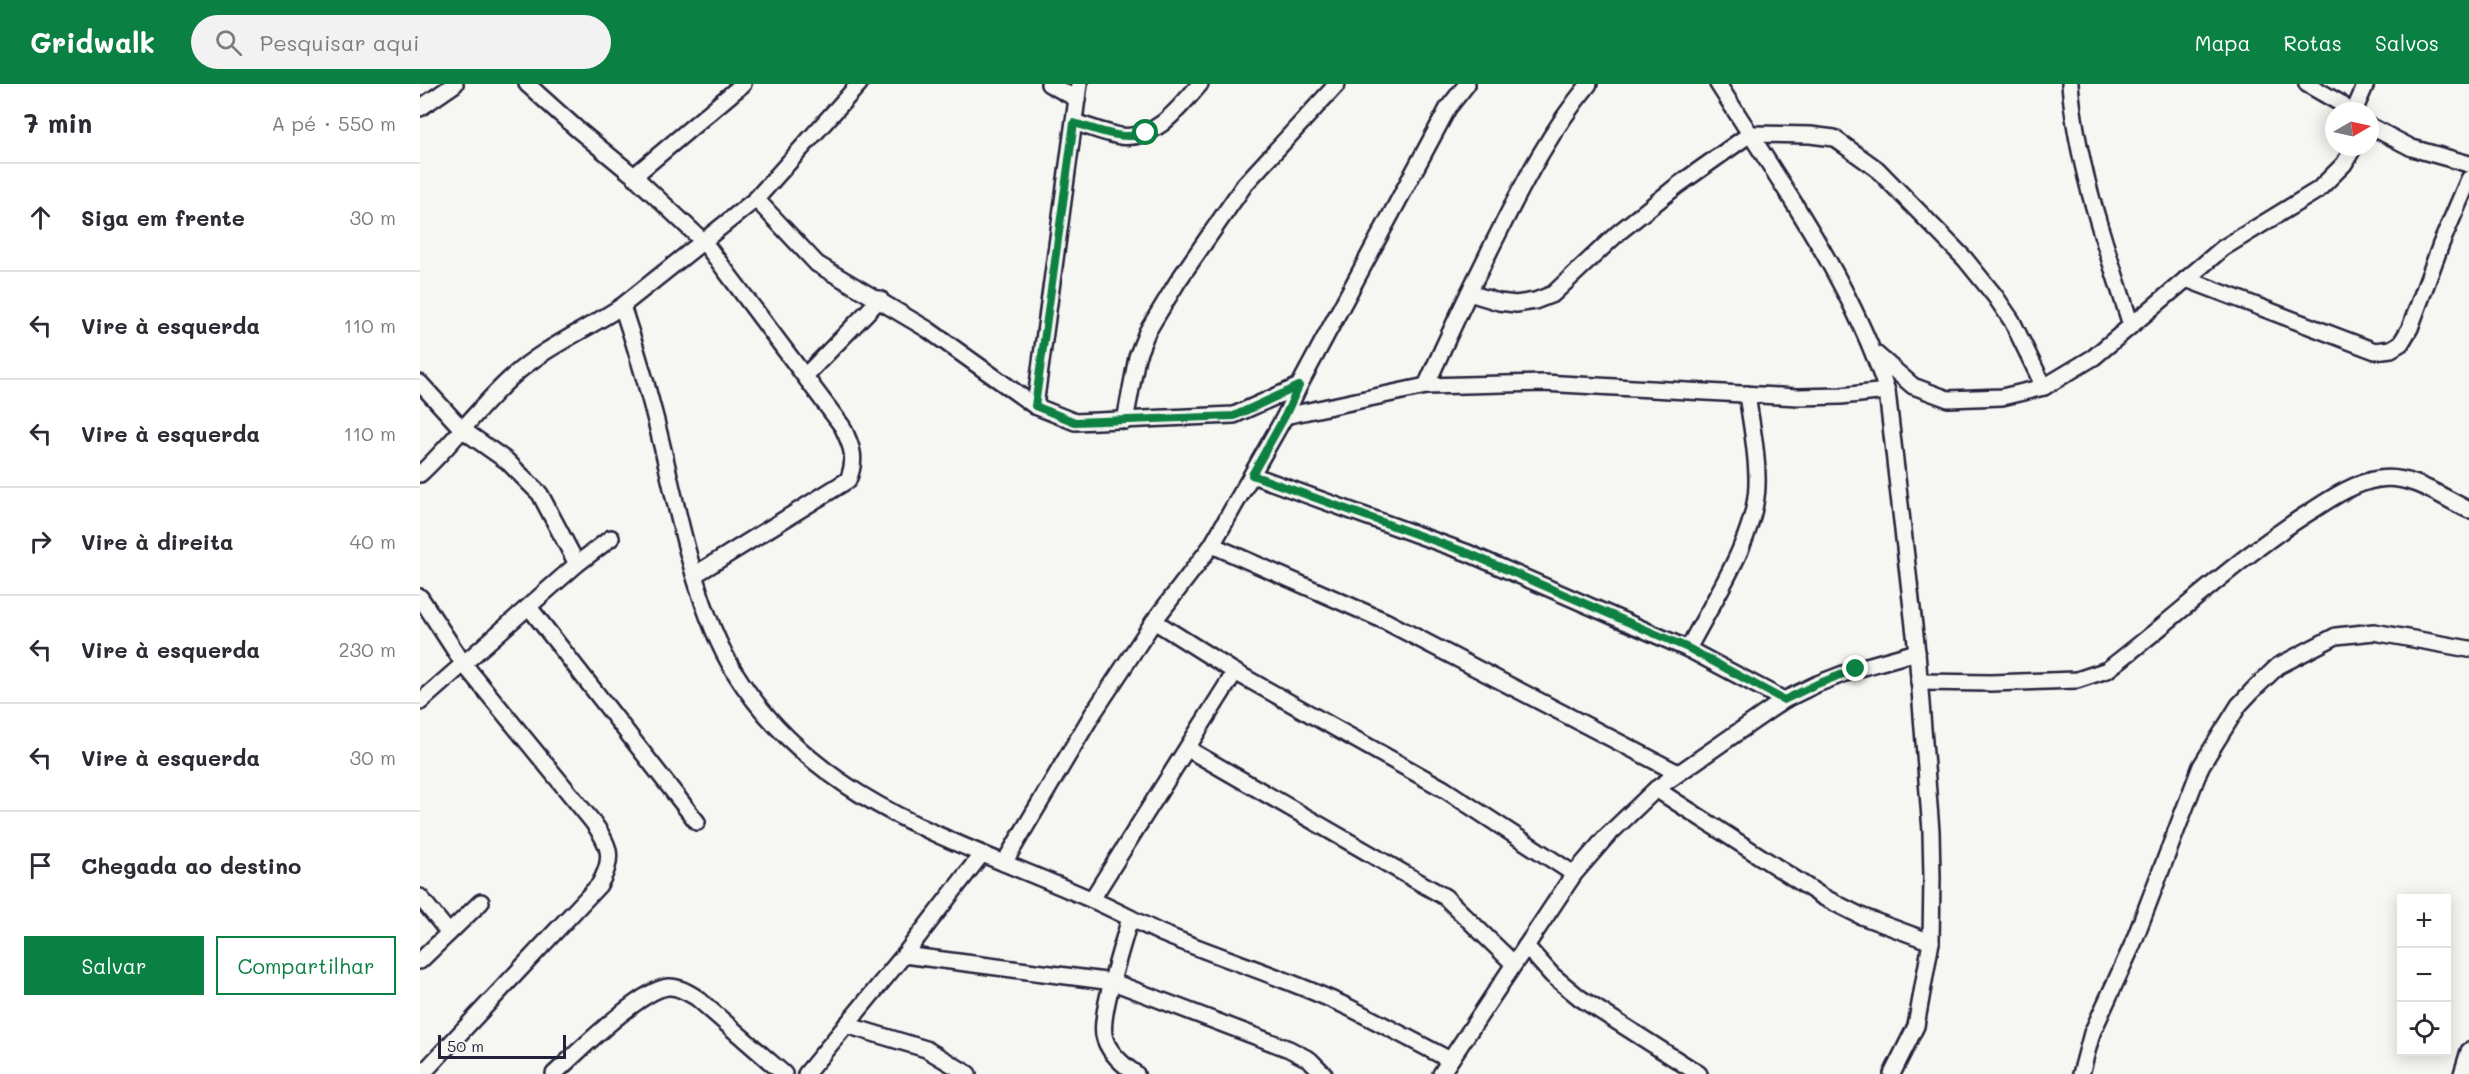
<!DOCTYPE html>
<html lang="pt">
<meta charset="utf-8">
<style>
:root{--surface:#fff;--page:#f2f2f3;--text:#2b2b33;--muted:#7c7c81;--line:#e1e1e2;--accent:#0b8043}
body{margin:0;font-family:Mali,sans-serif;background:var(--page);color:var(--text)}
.controls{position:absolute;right:18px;bottom:18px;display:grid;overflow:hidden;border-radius:0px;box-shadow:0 3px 15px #0003}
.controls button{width:54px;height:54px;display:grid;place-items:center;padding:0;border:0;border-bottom:2px solid var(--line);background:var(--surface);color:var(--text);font:30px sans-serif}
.compass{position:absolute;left:1905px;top:18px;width:54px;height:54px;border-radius:50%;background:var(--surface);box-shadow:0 3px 15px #0003;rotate:81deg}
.scale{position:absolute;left:18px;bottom:15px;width:128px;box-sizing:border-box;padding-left:6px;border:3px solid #22223b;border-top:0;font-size:16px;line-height:21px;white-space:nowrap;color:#22223b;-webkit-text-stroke:4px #f6f6f2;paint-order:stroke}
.stop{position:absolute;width:18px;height:18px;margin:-14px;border:4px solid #0b8043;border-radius:50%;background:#fff}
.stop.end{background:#0b8043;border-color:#fff;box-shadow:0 2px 6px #0008}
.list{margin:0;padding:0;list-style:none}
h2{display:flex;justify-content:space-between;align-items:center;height:78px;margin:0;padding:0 24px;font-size:26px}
h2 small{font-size:20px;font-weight:400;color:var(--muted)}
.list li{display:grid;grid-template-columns:39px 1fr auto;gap:18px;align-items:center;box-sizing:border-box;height:108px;padding:0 24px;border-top:2px solid var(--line)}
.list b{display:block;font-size:22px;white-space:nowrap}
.list em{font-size:20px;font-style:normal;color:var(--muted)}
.actions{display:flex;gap:12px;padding:18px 24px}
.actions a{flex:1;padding:14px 0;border:2px solid var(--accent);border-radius:0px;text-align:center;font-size:21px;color:var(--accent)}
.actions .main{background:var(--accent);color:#fff}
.icon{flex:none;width:33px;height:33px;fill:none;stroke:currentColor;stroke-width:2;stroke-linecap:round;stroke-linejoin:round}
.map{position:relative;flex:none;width:2049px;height:990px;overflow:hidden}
header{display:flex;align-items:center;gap:36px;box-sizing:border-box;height:84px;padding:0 30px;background:var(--accent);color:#fff}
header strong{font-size:28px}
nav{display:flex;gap:33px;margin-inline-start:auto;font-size:21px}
.search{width:420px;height:54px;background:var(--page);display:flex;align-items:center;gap:15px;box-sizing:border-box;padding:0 21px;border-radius:33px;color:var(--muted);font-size:22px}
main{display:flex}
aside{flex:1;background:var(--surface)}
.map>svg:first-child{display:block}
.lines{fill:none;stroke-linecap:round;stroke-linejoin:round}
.street-casing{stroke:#22223b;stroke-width:20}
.street{stroke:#f6f6f2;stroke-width:15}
.route{stroke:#0b8043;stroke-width:8}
</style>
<header>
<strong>Gridwalk</strong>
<div class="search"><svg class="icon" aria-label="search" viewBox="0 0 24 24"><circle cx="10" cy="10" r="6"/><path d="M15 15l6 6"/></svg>Pesquisar aqui</div>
<nav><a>Mapa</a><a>Rotas</a><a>Salvos</a></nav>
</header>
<main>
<aside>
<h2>7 min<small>A pé · 550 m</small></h2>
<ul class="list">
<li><svg class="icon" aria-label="ahead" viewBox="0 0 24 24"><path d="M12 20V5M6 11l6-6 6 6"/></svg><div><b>Siga em frente</b></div><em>30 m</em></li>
<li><svg class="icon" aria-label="left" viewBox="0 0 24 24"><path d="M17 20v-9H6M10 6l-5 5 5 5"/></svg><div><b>Vire à esquerda</b></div><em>110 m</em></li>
<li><svg class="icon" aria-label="left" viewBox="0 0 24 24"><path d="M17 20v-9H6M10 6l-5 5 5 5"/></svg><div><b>Vire à esquerda</b></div><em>110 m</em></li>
<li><svg class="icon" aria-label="right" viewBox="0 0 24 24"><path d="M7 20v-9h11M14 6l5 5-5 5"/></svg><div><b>Vire à direita</b></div><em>40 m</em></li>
<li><svg class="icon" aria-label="left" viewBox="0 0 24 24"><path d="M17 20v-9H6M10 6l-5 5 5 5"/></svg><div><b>Vire à esquerda</b></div><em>230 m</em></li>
<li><svg class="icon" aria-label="left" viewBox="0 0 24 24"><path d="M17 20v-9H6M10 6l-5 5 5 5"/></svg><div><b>Vire à esquerda</b></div><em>30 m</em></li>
<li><svg class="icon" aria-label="arrive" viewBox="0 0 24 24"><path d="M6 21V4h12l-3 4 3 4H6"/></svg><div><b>Chegada ao destino</b></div></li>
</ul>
<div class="actions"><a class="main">Salvar</a><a>Compartilhar</a></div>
</aside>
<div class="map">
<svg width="2049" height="990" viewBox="0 0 2049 990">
<rect width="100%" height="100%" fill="#f6f6f2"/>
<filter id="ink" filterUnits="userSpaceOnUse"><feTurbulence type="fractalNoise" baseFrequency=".0167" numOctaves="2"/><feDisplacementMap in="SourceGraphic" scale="12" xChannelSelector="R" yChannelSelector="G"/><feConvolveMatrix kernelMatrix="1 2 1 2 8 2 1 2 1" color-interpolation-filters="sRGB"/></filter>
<g filter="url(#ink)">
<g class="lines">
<defs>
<g id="street">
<path d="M107,0L157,45L214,92L284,158L422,342C432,362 437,375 428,396L276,490"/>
<polyline points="629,0 657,15"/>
<path d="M1298,0C1359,96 1432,199 1467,307L1497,568L1511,747L1512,793L1511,858L1496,942L1472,990"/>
<path d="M1650,0C1657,83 1686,163 1711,241"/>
<polyline points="1887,0 1920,19 1929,27"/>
<polyline points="0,24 35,0"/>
<polyline points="1934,27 1946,0"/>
<path d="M654,38C669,43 685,49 700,52C735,57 759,24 780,0"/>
<polyline points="1950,42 1992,64 2049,80"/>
<polyline points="214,92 323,0"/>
<polyline points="336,115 397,180 507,245 615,322 655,338 814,331 879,302"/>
<polyline points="1766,195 1955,267 1971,265 1981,259 1990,244 2021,160 2049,95"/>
<polyline points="1049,209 1079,218 1096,220 1115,217 1133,210 1198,149 1258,101 1330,50 1390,51 1414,54 1457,85 1545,175 1575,212 1592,237 1624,303"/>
<path d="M202,222C219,272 233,322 245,374C260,439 279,530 314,587C396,720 537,756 670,815C694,825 717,838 741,849C803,875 867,894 928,923C962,940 996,958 1030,976"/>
<polyline points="1456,270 1493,302 1528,315 1582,313 1624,303 1674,273 1803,164 1898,106 1924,80 1934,63"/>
<polyline points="385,292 460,215"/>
<polyline points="0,299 43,346 87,377 120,410 157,480"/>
<path d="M1006,302C1029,250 1053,199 1079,148C1105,96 1131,46 1169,0"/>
<polyline points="615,322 659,0"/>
<polyline points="865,332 1006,302 1123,299 1378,313 1421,312 1467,307"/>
<polyline points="705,337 717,273 727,248 758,197 825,100 917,0"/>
<path d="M0,390C33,360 59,322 93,292C125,263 166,246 202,222L336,115L439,0"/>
<polyline points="832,391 1048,469 1268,565 1364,616"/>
<polyline points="792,461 965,537 1258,689"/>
<path d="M0,513L43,579L172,737C190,761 195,774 179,801L2,990"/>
<polyline points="109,523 277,738"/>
<polyline points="734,537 815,588 1024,705 1154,790"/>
<path d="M1268,565C1292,518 1336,454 1337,401C1338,371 1331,340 1327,310"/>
<path d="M1499,598L1571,599L1657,596L1687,586C1757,533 1819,472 1893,426C1913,413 1936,398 1959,395C1991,390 2022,413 2049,426"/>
<polyline points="0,618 157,480 191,454"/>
<polyline points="768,665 1025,813 1094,880"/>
<polyline points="1236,705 1403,813 1441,832 1511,858"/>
<polyline points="584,779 672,631 734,537 792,461 865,332 879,302 1028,24 1047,0"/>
<polyline points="0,813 29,849"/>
<polyline points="672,815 815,588"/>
<path d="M710,834C703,860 680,928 684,951C687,967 703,981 716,990"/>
<polyline points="1106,862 1132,891 1160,914 1279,990"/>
<polyline points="484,871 693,898 869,965 890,976 904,990"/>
<polyline points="0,877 61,818"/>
<polyline points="426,941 506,965 548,990"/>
<path d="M134,990C156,970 221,905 248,903C258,902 269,909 277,914L364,990"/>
<polyline points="386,990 484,871 561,771"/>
<polyline points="1021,990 1154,790 1186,753 1236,705 1364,616 1397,600 1436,585 1497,568"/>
<polyline points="1661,990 1672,949 1712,862 1781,682 1819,621 1832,607 1858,582 1916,552 1954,548 2049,565"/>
<polyline points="2042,990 2049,967"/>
</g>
</defs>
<!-- street casing -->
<use href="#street" class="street-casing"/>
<!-- street -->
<use href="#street" class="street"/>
</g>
</g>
<g class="lines" filter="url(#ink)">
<!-- route -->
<path class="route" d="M726,49C703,58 676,45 654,39L615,322L655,338L814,332L879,302L865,332L832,391L1048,469L1268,564L1364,616L1397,600L1436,585"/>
</g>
</svg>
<div class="controls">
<button>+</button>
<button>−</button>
<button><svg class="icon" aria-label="locate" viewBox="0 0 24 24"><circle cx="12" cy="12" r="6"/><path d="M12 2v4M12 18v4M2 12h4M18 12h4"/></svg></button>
</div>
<svg class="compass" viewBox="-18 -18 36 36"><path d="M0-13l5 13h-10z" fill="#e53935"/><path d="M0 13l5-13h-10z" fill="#7c7c81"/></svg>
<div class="scale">50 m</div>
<div class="stop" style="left:726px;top:49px"></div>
<div class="stop end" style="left:1436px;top:585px"></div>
</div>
</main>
